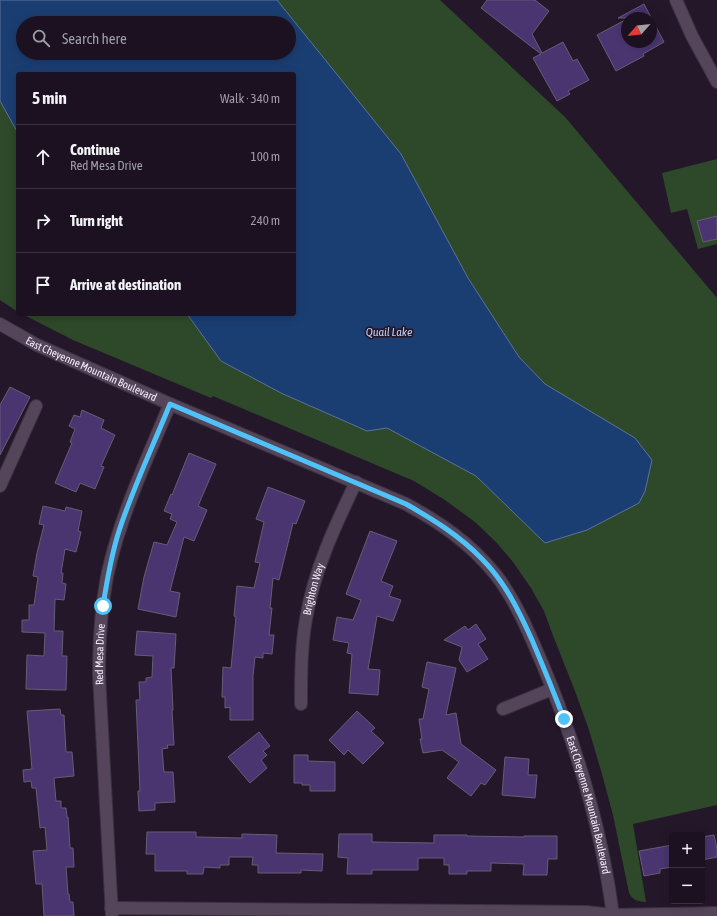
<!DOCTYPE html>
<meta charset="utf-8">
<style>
:root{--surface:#1b1120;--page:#281f2d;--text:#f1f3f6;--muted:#a09da5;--line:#39313e}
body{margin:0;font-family:"Asap Condensed",sans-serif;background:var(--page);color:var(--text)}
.controls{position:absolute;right:12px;bottom:12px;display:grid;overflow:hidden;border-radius:4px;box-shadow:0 2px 10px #0003}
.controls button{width:36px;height:36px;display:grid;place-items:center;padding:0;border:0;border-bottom:1px solid var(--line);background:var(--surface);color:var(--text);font:20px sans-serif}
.compass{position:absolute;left:621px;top:12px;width:36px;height:36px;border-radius:50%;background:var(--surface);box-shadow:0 2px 10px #0003;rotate:243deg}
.stop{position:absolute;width:12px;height:12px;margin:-9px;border:3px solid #4fc3f7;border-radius:50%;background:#fff}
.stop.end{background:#4fc3f7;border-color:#fff;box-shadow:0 1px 4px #0008}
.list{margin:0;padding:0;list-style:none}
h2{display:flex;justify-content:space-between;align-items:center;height:52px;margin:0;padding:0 16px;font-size:17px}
h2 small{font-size:13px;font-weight:400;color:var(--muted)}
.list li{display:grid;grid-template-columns:26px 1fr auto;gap:12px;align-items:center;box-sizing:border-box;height:64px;padding:0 16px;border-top:1px solid var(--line)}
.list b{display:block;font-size:15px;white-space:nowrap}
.list p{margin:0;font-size:13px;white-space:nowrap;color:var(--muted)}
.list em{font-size:13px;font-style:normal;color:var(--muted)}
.icon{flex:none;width:22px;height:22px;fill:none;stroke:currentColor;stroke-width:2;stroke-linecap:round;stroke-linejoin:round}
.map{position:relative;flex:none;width:717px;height:916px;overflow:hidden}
.search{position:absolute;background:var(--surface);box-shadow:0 2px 10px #0003;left:16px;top:16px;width:280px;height:44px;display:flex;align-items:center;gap:10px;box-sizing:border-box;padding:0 14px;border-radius:22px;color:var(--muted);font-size:15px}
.panel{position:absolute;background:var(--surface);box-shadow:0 2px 10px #0003;left:16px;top:72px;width:280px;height:244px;border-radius:4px}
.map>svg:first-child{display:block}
.green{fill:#2e492a;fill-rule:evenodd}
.water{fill:#1b3e72;stroke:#5c729a;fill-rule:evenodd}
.building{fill:#4a3570;stroke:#655d76}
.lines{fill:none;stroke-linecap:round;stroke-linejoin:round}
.minor-casing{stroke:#3b3240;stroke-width:14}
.minor{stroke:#54455b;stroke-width:12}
.route{stroke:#4fc3f7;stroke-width:5}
.labels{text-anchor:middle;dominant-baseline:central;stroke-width:3.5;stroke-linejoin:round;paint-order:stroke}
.street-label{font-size:11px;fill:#f5ecf9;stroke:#24172a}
.water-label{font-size:12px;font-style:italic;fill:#bdd2f3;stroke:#24172a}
</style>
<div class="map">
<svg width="717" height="916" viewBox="0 0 717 916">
<rect width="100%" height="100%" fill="#24172a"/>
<!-- green -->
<g class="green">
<path d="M0,0H440L565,117L717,298V805L633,824L646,902C637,901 634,901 629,893L613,815L602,774L589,730L575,691L552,633L544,611L531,588L513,562L497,543L475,522L445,500L414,481L213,396L211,398L73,340L22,314H294V74H18V312L0,300ZM23,23H289V53H23Z"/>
<polygon points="717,159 717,244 698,249 687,209 671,213 662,173"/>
</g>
<!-- water -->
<path class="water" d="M0,0H277L401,154L468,278L519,357L545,384L635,438L652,460L645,491L639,503L587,530L545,543L476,476L387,428L367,431L281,393L221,361L187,314H294V74H18V133L0,101ZM23,23H289V53H23Z"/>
<!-- building -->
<g class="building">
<polygon points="487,0 535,0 549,11 532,34 542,53 563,42 573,61 577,59 589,80 568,91 570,94 557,101 533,58 541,54 481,8"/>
<polygon points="644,4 664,42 643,54 644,56 616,71 597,35 627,19 627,42 651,42 651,18 618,18"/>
<polygon points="717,216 717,239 703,242 697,221"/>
<polygon points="10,387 30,397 0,455 0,405"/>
<polygon points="82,410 104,420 101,428 115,435 101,466 104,467 95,489 80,483 76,492 55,483 72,443 70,442 75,429 69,426 74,415 80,417"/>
<polygon points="189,453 216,464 198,506 207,510 194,541 184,537 170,591 180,593 176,617 138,609 144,577 154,542 167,545 177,522 170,519 172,514 164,511 171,494 172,495"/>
<polygon points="268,487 305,501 296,524 293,523 279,580 273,578 270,608 272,608 269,635 274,635 272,654 263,653 263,658 255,657 253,676 253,720 230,720 230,707 225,708 225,697 222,697 223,667 231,668 236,617 234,616 237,586 254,588 255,584 260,563 255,562 264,522 256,519"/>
<polygon points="43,506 65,511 66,507 82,511 78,531 81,532 76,552 65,549 61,573 63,573 62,583 66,584 64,600 55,599 54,631 63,631 62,656 67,656 66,690 59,690 26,689 27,655 44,656 45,633 22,632 22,620 29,620 29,605 34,605 38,577 33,576 37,553 44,525 39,524"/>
<polygon points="370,531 397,541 381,581 393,586 389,596 401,600 393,621 377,616 368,669 380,670 378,695 349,693 352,654 347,653 349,643 333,640 337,617 353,620 361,600 346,594"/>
<polygon points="476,624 486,639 478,644 488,659 467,672 459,660 462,647 444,640 465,626 468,630"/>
<polygon points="137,631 176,634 174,668 171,668 173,710 172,710 174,745 167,745 168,748 162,749 164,772 173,772 175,802 155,803 155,810 139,811 138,791 140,791 136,700 140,700 139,682 146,682 146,678 152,677 153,656 135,655"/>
<polygon points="427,662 456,668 446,715 456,713 461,744 496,770 485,785 481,783 471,796 447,778 459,762 442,750 423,753 420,739 422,739 419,719 423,719 429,689 422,687"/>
<polygon points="60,709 61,715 64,715 66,752 72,752 74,776 54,778 56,801 61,801 61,808 66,808 67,817 68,817 70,848 73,848 74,867 66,867 68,894 69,894 70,902 73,902 74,916 44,916 42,884 36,884 33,851 47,850 45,827 40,828 36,788 32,788 31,781 24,782 23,770 32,769 27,711"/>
<polygon points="357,711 375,728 371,731 384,743 363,764 348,750 344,755 329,740"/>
<polygon points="259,732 270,746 263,751 267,755 261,760 267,768 250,783 228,757"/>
<polygon points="294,755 308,755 308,761 335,762 335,791 310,791 310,785 302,785 302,783 294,783"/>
<polygon points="505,757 529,759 528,775 537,775 535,798 502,795"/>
<polygon points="147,832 196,832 196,837 242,838 242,834 277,835 276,853 323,854 322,871 301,870 301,873 258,873 258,865 252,865 253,857 229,857 229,865 220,865 220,868 204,867 203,874 187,874 187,871 155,871 155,854 146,854"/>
<polygon points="339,834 372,834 372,842 434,843 434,835 467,835 467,836 524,837 524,836 557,836 557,859 548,859 547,875 523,875 524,864 491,863 491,871 467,871 467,874 449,874 449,865 444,865 444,858 418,858 418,870 372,870 372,874 347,874 348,858 338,857"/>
<polygon points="714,835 717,849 717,857 702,860 702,837"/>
<polygon points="672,845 672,867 660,869 660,873 644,876 639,851"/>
</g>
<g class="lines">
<defs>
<g id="minor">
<polyline points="676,0 692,36 717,82"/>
<path id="s1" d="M0,324L37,345L170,404L406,504C441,523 470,543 496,575C516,601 529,633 542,663C576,744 602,829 613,916"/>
<polyline points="0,486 36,406"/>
<path id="s2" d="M301,704C301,675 301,647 306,619C314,570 335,526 356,482"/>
<polyline points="503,709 552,689"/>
<polyline points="111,908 586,912 613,915 717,913"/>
<path id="s3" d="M112,916L99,675C99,641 101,606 108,572C121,514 147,459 170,404"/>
</g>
</defs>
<!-- minor casing -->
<use href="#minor" class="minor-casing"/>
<!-- minor -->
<use href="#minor" class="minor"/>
</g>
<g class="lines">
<!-- route -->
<path class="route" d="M103,606C107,580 111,556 119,531C133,488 153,446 170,404L406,504C434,520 460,536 482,559C505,582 519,611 532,640C543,666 554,693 564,719"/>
</g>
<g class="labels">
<!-- street labels -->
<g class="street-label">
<text stroke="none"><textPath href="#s1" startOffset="102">East Cheyenne Mountain Boulevard</textPath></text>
<text stroke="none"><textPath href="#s2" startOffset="116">Brighton Way</textPath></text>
<text stroke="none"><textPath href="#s3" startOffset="262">Red Mesa Drive</textPath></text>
<text stroke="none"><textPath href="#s1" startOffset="809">East Cheyenne Mountain Boulevard</textPath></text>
</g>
<!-- water labels -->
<g class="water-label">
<text x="389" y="332">Quail Lake</text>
</g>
</g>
</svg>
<div class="controls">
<button>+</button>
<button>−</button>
</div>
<svg class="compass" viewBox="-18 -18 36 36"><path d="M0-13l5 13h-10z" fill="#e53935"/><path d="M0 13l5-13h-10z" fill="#a09da5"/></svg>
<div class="stop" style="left:103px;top:606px"></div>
<div class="stop end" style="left:564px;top:719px"></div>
<div class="search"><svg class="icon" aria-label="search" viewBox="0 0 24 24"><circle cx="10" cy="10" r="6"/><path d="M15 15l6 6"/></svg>Search here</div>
<section class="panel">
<h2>5 min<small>Walk · 340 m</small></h2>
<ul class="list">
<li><svg class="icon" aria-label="ahead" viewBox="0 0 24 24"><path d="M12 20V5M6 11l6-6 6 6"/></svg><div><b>Continue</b><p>Red Mesa Drive</p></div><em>100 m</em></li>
<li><svg class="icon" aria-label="right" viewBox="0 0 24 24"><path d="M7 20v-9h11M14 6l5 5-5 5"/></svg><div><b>Turn right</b></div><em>240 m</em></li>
<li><svg class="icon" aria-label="arrive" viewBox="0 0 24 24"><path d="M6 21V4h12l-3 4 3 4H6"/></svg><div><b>Arrive at destination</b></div></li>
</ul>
</section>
</div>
